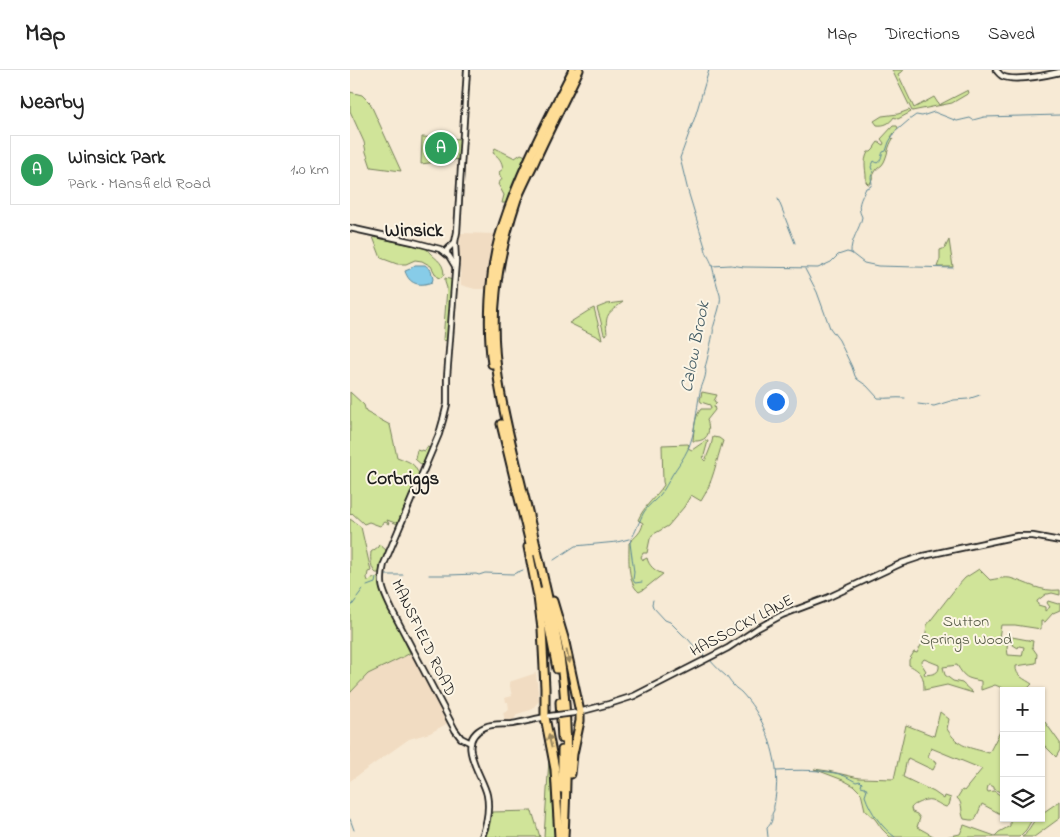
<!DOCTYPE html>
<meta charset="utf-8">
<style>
:root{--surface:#fff;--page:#f2f2f2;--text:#222;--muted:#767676;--line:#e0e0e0;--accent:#d93025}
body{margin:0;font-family:"Indie Flower",sans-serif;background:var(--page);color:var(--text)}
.controls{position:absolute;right:15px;bottom:15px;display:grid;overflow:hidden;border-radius:0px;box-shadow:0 1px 4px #0004}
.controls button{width:45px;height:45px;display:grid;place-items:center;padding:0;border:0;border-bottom:1px solid var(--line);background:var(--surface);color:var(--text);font:25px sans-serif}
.you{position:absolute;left:425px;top:331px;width:18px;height:18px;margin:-12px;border:4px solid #fff;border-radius:50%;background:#1a73e8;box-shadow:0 0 0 8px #1a73e833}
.badge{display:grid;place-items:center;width:32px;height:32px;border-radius:50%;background:var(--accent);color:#fff;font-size:16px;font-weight:700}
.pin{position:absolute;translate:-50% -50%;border:2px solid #fff;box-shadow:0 1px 5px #0006}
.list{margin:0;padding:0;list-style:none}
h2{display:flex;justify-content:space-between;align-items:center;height:65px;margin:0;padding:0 20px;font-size:21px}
h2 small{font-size:16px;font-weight:400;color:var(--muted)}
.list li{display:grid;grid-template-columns:32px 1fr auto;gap:15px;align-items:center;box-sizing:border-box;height:70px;margin:0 10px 10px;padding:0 10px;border:1px solid var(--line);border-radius:0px}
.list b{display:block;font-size:19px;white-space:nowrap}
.list p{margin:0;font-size:16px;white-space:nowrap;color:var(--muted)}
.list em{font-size:16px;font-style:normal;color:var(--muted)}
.icon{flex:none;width:28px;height:28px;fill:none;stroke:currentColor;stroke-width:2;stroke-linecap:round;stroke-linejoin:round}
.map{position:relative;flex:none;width:710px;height:767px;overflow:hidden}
header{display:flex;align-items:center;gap:30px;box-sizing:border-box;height:70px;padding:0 25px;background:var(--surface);border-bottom:1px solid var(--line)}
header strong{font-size:24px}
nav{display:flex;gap:28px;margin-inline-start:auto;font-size:18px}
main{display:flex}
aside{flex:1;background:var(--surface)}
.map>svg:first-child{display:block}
.built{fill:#f1dcc2}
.green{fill:#d0e499;stroke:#76805a;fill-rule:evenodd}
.water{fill:#87cce8;stroke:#5c8696}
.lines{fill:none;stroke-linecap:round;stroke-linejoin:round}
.stream{stroke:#5c8696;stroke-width:1}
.secondary-casing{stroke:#1c1c1c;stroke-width:8}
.highway-casing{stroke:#1c1c1c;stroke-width:11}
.secondary{stroke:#fcf5e5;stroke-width:4.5}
.highway{stroke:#fedd96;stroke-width:7}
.secondary-bridge-casing{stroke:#1c1c1c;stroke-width:8;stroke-linecap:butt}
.secondary-bridge{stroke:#fcf5e5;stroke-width:4.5}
.oneway{fill:#98865f}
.labels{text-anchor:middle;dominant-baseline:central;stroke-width:4;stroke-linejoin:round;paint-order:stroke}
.park-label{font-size:16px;fill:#525842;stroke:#fcf5e5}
.street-label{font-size:16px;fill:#1c1c1c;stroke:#fcf5e5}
.water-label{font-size:18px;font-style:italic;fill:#415a63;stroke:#fcf5e5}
.quarter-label{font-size:19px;font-weight:bold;fill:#1c1c1c;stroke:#fcf5e5}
</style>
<header>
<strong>Map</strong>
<nav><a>Map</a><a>Directions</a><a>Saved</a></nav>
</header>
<main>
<aside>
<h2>Nearby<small></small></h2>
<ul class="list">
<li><span class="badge" style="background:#2e9e5b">A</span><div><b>Winsick Park</b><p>Park · Mansfield Road</p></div><em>1.0 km</em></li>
</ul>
</aside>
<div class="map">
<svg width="710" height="767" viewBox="0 0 710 767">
<rect width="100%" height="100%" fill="#f7ead5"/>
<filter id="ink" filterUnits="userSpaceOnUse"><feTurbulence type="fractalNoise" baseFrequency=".02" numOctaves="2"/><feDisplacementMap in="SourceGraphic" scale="10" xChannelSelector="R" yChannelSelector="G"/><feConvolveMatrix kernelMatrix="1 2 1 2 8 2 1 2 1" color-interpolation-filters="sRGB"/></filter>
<g filter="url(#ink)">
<!-- built -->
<g class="built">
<polygon points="111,163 146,164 142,177 138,194 137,219 125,219 111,215 109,185"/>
<polygon points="60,583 65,589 98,653 80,663 59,669 0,711 0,623 18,604 55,586"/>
<polygon points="186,603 189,631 181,640 167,644 165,648 163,650 155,651 153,642 159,640 158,632 156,632 155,628 162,626 159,612"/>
</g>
<!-- green -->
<g class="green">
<polygon points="542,0 554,0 548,4 564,38 584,27 589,35 618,20 619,23 602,33 562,41"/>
<polygon points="0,22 12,25 20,33 51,101 21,97 16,82 14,72 0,41"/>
<path d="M559,40L561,42L548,49L544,47C540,53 535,56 527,55L524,51L532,46L548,44Z"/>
<path d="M543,56H547L548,58L541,67L543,69C538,76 538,84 534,92C532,97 527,97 525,102C523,105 522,110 520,114H518L516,112C517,101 512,93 518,82H521L524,79L525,76L528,72L533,75L534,73L531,69Z"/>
<polygon points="72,67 111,69 110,89 71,94"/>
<path d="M145,78L165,88L171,84L176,86L158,133H152L154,125L148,114L152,109L150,106L149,102L153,99C152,91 149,87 143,83Z"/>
<path d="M23,167L76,178C83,189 94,190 94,205L90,208L87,207L81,196L72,191L65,190L56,194H47L31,188Z"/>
<polygon points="599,170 603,197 587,197 590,189 590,180 595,178"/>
<polygon points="95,208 103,210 98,271 93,270 97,218 95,212"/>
<path d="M273,232C257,244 255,244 257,264L256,265L254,264L250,248L247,238L257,234Z"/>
<polygon points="244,238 252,269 219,253 238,241"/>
<path d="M0,322L14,335L16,342L40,355L47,387C52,389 62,392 65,397C66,399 67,401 69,403L48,454L37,450L39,454L35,452L30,456L19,452L14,454L2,443L0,445Z"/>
<path d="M352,322L367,325L364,331L367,333L364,336L365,340L357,350C361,362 358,372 343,371C344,360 344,347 351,339H361L360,335L351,332L350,330Z"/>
<path d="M363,367L369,368L373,371C366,391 363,413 351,431L341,425L334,437L318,456L302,465L300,469L297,483H293L291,487L293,490L297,488C299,496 305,501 313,504L293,520L289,522C277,513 279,488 279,473C285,467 292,462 293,453L288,450C294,436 306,427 314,415L313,412L312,375L338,374L339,375L338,378L342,380L355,371H358L353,389L355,391L361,376Z"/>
<polygon points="77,377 80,378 73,396 65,389 67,380 70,381 72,380 75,381"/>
<polygon points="0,449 11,457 21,501 18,502 17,508 18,511 19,511 22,508 29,507 31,519 60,583 55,586 18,604 0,623"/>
<path d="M29,474L36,480L32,492L30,493L29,496L31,499L30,503H26C21,499 20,489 21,482L28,477Z"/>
<path d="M629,499L640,510C646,509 654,507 660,508C678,513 690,522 710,520V525L702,523L698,524H696L687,531L688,535L695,537V541L700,537L697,533L698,531L708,534L710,533V540L703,543L695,552L691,551V559L665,555H651L649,568L658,570L657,578L658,585L672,586L674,577L669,576L668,578L660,573V568L662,567L683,571L682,577L687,584L686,593L666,596C665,606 675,609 682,614L675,621H660L645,615L631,620V611C616,608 615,608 607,595L593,597L595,605L603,611L612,613L623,623L597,615L574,620C574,606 572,602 559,595V590L564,582L567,583L570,577L575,569L577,555L605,519L615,508ZM574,589L589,595C590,604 583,604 575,605L574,603L576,601L571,593Z"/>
<path d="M590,642L599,649L597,659C609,678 619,677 639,683L654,654V719L650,722L644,719V717L640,715L638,716L637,720L638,722L644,721L650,725H654V746L645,741L632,734L625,750H620L614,749C610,742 614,734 607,728L612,720L614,721L632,699L581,678L578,687L587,692L583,700L558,688C555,694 555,701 553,707L584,722L594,729L595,726L601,728L599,735L596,737C589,735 583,728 576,730C570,731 574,731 568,733C561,737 567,732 561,738L562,742L567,744L570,748L567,757L585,767H540L532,759L525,749L515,740L511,723L504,716L493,710L464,699L478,701L509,708L544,709L556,655L584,666Z"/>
<polygon points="695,652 710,673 710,680 706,687 691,672 691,653"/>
<polygon points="199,689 204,757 205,767 194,767"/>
<polygon points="710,731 710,748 684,767 672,767 675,765 686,748 691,748 691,744"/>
<polygon points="182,741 190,767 135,767 139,758 142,742"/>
<polygon points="656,748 683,748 676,760 669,767 595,767 610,764 614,755 645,766 649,762 660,756 660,751"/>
</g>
<!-- water -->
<path class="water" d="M65,195H75L81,200L83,209L82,212C69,217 59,214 55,201L60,199Z"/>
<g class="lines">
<!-- stream -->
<g class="stream">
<polyline points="428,129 434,144"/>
<polyline points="434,145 445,173"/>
<path d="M501,183C500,170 510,159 512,147C506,135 511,130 516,118L520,117L522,114L521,107L523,102L521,97L524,91L527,93C532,90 531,86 533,82L536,81L539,72L545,62L559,50L566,45L572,46L584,42L607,51L620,48L623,50L634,47L710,45"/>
<polyline points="362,196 381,195 394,197 468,198 481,192 488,185 497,182 501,183 514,193 528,196 603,198"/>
<path d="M455,199L467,222L480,258L489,270L502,297L505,306L507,309L517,316L528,328C537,329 545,327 555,328"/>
<polyline points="568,334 584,336 604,330 618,329 630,325"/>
<polyline points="204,490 225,476 267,472 279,469"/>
<polyline points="35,505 53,505"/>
<polyline points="79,505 99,505 126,504 129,505 135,503 163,504 173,500"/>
<path d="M292,512L285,513L283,510L284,502L280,473L281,469C285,464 290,449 294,442C298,435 305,431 310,425C315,419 318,412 322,405C327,397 334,388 338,379C346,361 346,341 350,322C352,314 358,304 355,297C357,292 362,268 363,263C364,257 362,260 364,255C366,247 372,233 370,225C367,215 364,205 362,195C360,188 356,185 355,177L338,121L330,88L345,47L359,0"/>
<polyline points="17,516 25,513 26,508"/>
<polyline points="7,527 13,519"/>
<polyline points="303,530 302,534 303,537 315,550 320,552 333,565 338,569 350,583 357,587"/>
<polyline points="0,538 6,530"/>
<path d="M360,590C365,596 370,601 376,606C378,608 380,612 383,615C385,618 389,620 391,622C411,643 422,671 426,698C427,708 427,719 425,729C425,734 423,736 424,740L422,744C423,750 421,754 417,758L418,767"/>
<path d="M427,701C445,700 479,699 495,706C499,708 502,710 506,712L510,711L512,713L511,716L515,717L517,720L515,726C520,741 532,758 545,767"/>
<polyline points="0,749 4,760"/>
</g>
<defs>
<g id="secondary">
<path d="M117,0L107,162L105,172L106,191L97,307V334L93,350L89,364L34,494C29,515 33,521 42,540L105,660L111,668L121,673"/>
<path d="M646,0C648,2 649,4 652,6C664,12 697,5 710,2"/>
<polyline points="0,158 63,172 90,179 99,186 105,196"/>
<polyline points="97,184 97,180 105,172"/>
<polyline points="229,642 259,634 284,626 378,578 408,558 432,545 477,528 552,493 573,486 667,466 683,466 710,471"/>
<path d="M132,767C137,753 140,740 137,725C133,705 103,671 135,657C144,653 153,655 162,654C174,652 185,649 196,647"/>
</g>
<g id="highway">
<path d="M142,294C137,257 139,205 149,168C166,109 195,55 223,0"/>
<polyline points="151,354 182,482"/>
<polyline points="178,477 188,527 192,559 195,618 195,647 205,699 209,767"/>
<polyline points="192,522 207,599"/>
<polyline points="203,531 214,568 230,642 230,651 223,684 221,704"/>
<polyline points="210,632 212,669"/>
<polyline points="212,719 212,680"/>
<path d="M214,767C217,699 220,632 206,565C200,535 193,506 186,476C182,458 178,440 173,422C157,355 138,291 146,222C149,190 157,159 167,129C172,117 178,105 184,93C198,62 214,31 229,0"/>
</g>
</defs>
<!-- secondary casing -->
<use href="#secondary" class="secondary-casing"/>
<!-- highway casing -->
<use href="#highway" class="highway-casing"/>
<!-- secondary -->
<use href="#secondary" class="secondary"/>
<!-- highway -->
<use href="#highway" class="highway"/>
<defs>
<polyline id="secondary-bridge" points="200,646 224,643"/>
</defs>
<!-- secondary-bridge casing -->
<use href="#secondary-bridge" class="secondary-bridge-casing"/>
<!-- secondary-bridge -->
<use href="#secondary-bridge" class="secondary-bridge"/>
</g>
<!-- one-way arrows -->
<defs><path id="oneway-solid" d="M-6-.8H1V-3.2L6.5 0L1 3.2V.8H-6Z" transform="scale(1.25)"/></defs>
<g class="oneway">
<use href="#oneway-solid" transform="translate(218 587) rotate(78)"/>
<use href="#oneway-solid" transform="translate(200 671) rotate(-103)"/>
</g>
</g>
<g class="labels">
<!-- park labels -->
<g class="park-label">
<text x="616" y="552">Sutton<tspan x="616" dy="18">Springs Wood</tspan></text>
</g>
<!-- street labels -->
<g class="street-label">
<text transform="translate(392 556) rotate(-28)">HASSOCKY LANE</text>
<text transform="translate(73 568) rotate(64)">MANSFIELD ROAD</text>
</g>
<!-- water labels -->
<g class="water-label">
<text transform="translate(346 277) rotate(-79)">Calow Brook</text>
</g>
<!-- quarter labels -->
<g class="quarter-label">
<text x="64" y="161">Winsick</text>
<text x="53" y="409">Corbriggs</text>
</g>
</g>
</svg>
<div class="controls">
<button>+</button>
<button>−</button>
<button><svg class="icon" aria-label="layers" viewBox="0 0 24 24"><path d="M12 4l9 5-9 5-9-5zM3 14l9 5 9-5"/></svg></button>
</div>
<div class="you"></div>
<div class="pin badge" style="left:91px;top:78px;background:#2e9e5b">A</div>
</div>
</main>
